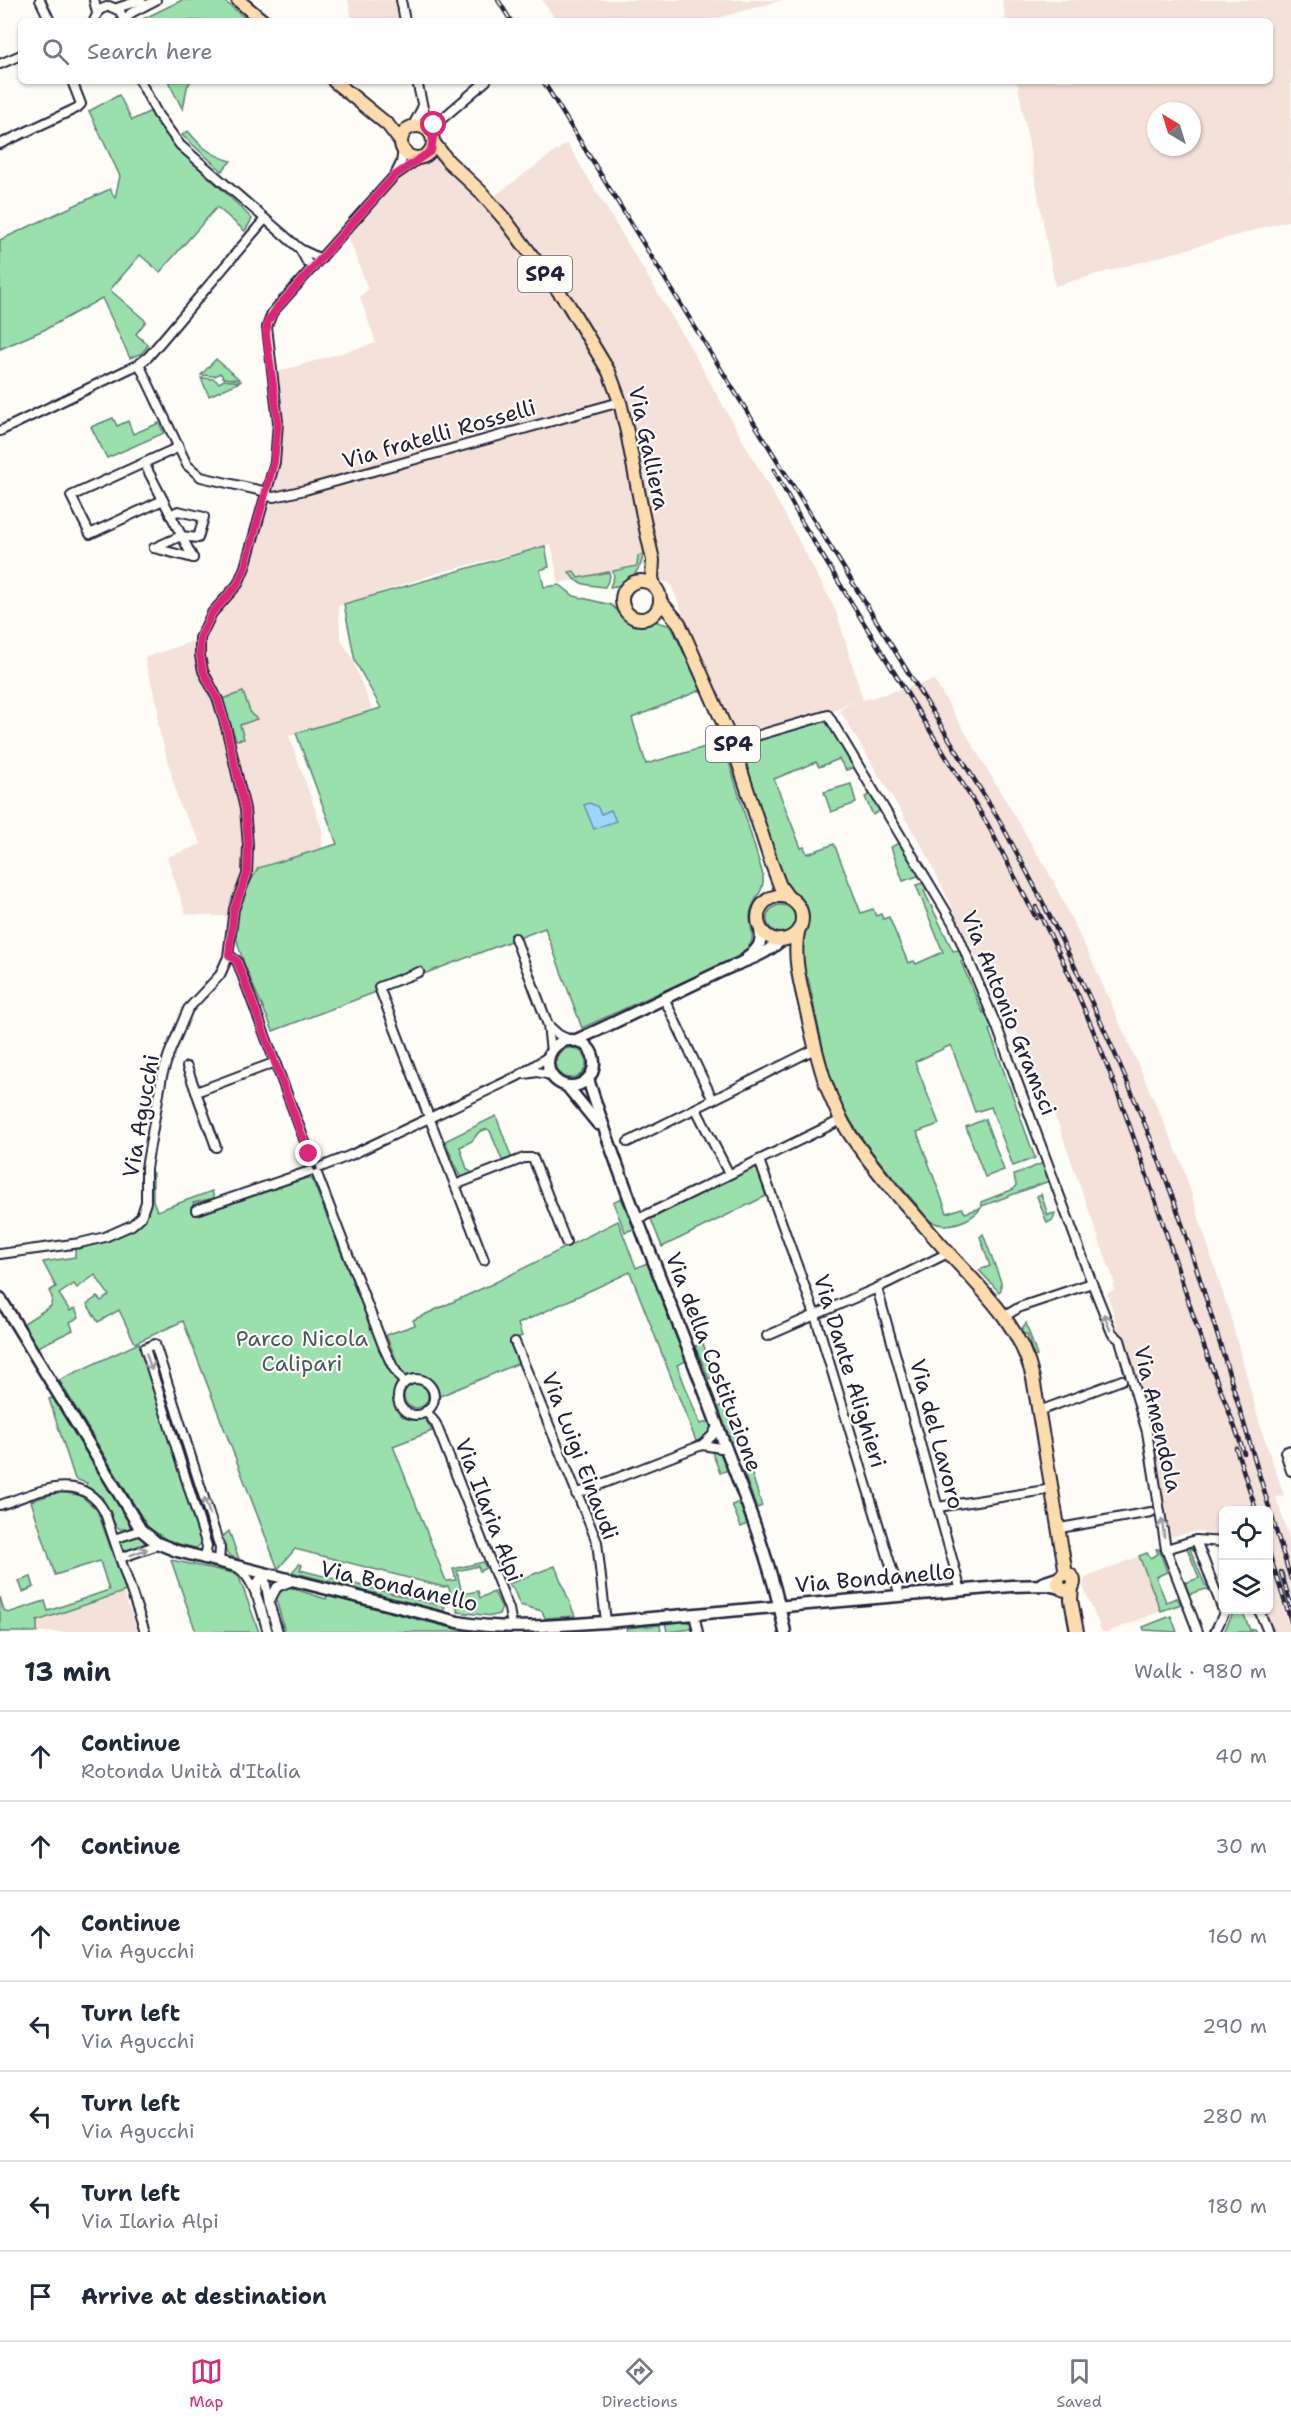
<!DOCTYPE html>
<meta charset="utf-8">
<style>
:root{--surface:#fff;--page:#f6f6f7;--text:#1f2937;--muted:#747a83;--line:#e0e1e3;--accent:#db2777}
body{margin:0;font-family:"Shantell Sans",sans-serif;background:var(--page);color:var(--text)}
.controls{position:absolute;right:18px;bottom:18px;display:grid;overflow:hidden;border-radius:9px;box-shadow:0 2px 4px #0004}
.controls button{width:54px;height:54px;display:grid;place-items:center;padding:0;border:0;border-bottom:2px solid var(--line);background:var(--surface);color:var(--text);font:30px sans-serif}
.compass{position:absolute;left:1147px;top:102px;width:54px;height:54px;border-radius:50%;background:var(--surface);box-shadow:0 2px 4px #0004;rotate:322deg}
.stop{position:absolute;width:18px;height:18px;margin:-14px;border:4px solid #db2777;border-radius:50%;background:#fff}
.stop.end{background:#db2777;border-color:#fff;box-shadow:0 2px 6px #0008}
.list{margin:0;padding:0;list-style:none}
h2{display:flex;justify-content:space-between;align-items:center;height:78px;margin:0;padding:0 24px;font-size:26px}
h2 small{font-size:20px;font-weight:400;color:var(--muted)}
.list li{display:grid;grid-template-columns:39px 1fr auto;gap:18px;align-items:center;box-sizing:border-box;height:90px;padding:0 24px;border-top:2px solid var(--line)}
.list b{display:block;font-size:22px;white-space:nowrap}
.list p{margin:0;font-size:20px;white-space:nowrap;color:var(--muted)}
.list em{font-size:20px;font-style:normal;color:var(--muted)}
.icon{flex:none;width:33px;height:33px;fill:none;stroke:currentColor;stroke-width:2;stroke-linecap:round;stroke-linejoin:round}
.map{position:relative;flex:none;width:1291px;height:1632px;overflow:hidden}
.search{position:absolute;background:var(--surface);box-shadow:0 2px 4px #0004;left:18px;right:18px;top:18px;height:66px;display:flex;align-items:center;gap:15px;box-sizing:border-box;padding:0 21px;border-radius:9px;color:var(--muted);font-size:22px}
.sheet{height:708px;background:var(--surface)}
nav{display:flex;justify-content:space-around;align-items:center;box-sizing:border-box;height:84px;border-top:2px solid var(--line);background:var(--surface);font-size:16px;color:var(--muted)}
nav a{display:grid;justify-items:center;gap:3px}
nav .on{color:var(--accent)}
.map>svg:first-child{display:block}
.built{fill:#f3e1da;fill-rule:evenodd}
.green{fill:#9ae0ad;stroke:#5e8174;stroke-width:1.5}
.water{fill:#9dd5fc;stroke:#6c8daf;stroke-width:1.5}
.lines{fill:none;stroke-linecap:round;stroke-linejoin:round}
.street-casing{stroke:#22223b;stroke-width:12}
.secondary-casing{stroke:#22223b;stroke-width:15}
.primary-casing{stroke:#22223b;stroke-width:16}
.street{stroke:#fdfcf7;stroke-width:8}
.secondary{stroke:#fdfcf7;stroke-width:10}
.primary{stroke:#fcdcac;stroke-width:12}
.rail-casing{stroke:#22223b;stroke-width:4.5}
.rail{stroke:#fdfcf7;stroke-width:2;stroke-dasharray:7;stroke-linecap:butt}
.oneway{stroke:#9a9aa2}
.route{stroke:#db2777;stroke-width:8}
.labels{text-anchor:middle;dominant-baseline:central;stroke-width:4.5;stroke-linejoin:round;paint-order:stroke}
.shield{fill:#fdfcf7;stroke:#646373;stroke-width:1.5}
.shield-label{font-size:21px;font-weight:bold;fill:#22223b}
.street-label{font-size:22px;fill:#22223b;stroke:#fdfcf7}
.park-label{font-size:22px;fill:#465b5d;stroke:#fdfcf7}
</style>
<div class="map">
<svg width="1291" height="1632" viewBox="0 0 1291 1632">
<rect width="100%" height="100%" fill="#fdfcf7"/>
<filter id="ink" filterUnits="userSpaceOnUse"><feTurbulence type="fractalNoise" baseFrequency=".0167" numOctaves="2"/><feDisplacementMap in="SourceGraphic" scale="12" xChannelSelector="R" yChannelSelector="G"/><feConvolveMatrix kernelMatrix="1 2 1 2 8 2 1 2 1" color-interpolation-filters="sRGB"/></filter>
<g filter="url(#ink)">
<!-- built -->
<g class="built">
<polygon points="348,0 400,0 404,21 352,21"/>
<polygon points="542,0 783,0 706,21 557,21"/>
<path d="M1002,0H1291V220L1055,286L1017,81H1270V21H1006ZM1156,111H1192V147H1156Z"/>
<polygon points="567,143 686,340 784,513 836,611 863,700 934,680 1051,877 1093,963 1181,1161 1231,1319 1262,1432 1284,1495 1276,1497 1291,1544 1291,1632 1272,1632 1264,1610 1268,1610 1268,1510 1224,1510 1223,1537 1197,1531 1168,1538 1156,1447 1107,1293 1114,1290 1113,1285 1115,1284 1059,1126 1012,1021 987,979 925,851 840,711 846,705 857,701 846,704 831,712 723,742 672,628 687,623 670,583 659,581 657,575 659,563 559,583 551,544 441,572 338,606 341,640 351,656 373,713 289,736 322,829 323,859 260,876 247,884 234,917 186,914 167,857 202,844 180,806 158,725 158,706 144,658 196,640 244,571 269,479 277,435 270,374 376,343 360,297 368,289 346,230 389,177 396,153 420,153 436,156 460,173 486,202"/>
<polygon points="1139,1556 1161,1611 1108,1632 1102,1632 1083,1586 1085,1578"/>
<polygon points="123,1592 138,1632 37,1632 36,1621"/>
</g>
<!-- green -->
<g class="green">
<polygon points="182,0 223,0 249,21 139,21"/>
<polygon points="168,81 191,81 187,87 183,110"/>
<path d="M119,95L132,120L151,111C157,121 164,132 172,141C197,169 227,192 252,219L245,231L217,207L160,272L140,255L110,290L146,321L136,334L148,345L142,353L130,358L102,298L46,329L0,349V240L110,189L115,198L120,176L89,111Z"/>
<path d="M188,131C201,147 211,155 231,161L222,171L182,135Z"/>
<polygon points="216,359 240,380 224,378 220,373 215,376 201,375"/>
<polygon points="201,378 214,379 219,383 224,380 240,382 209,396"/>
<polygon points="113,418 117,426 128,421 133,434 159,423 164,433 107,458 91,427"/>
<path d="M545,546L549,567L540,570L544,587L560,585L574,596L611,605L631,623L640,625L654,621L668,625L672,628L701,690L632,718L646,764L723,742L763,875C765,894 752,898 750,915C749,924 755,934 751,943C747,951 740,955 733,959L582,1028L545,928L273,1031C262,1003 232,947 235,920C238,901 250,884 258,868L337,844L296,733L381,708L355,661L344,604Z"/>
<path d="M643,554C642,571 626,586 610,587L614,577L613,571L637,566L638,556Z"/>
<path d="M574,571L578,578L609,572L610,577L605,587C592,585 576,586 569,572Z"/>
<polygon points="243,692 251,714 257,719 240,725 244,739 236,740 222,699"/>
<path d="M828,721L856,767L846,770L839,759L819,767L816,762L774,779L801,848L804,847L807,854L834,844L861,913L873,909L876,916L881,914L883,919L889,917L908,963L914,961L916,964L943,952L916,885L923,883L927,885L929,888L924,891L953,951L959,950L964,961L961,962L983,1013L987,1011L993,1028L989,1030L1035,1158L1013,1166L991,1107L975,1112L951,1045L915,1062L939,1124L917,1132L947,1213L962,1208L965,1213L981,1208C972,1220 948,1230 932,1222C927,1219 921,1210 917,1205C885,1169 847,1127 832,1081C821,1048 816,1012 808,978L804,976L800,942L807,926L806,910L801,902L787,890L743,757L758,752L752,740Z"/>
<polygon points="851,784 856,803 831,812 824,792"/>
<polygon points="872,793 882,809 873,815 865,797"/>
<polygon points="901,842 921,875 903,881 891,847"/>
<circle cx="781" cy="919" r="14"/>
<circle cx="571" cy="1063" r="15"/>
<polygon points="496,1116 512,1159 503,1162 490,1131 487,1129 479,1132 472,1141 460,1147 467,1169 474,1174 461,1179 445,1141"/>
<polygon points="985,1119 1004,1170 985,1177 966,1127"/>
<polygon points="1043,1163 1049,1181 982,1206 981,1202 1014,1189 1016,1185 1014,1175"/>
<polygon points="756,1166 766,1196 662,1247 651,1219"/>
<path d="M150,1173H153V1200L157,1211L212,1191L214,1198L193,1203L198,1215L306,1178L312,1179L386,1366L399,1384C388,1405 402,1419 424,1417L432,1431L393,1446L446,1581L456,1580L453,1569L483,1562L486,1568L480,1571L478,1566L457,1571L462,1594L478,1591L480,1598L494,1592L502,1608L499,1614L492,1616L458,1612L448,1586L444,1587L295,1549L278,1569L183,1321L135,1343L119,1310L98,1322L87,1304L97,1297L101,1301L109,1295L95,1275L77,1288L74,1284L59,1294L70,1311L75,1308L79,1317L70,1322L73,1330L36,1348L21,1325L51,1306L52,1297L49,1291L56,1287L43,1262L75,1257V1248C95,1244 140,1235 148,1211C151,1200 149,1185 150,1173Z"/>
<polygon points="1041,1194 1048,1215 1055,1213 1053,1220 1047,1223 1037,1196"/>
<polygon points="621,1198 634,1229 625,1232 613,1202"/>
<path d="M618,1221L636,1268L647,1263L686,1361L677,1365L700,1424L709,1422L711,1428L703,1440L696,1441L630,1272L518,1324L522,1336L510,1341L519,1363L435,1398C435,1382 421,1372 406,1379L395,1362L396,1359L386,1335L415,1325L413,1320L492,1284Z"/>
<polygon points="983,1234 1001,1282 1001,1290 999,1292 979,1270 990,1266 980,1237"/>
<polygon points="1026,1323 1037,1356 1034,1357 1027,1334 1022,1334 1021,1330"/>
<polygon points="139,1343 201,1540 201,1544 196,1548 170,1542 147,1526 59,1380"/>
<polygon points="703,1343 714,1377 709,1379 695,1346"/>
<circle cx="416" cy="1396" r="12"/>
<polygon points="55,1397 131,1524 129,1529 120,1529 116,1526 102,1497 86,1486 87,1483 75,1479 49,1399"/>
<polygon points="724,1404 738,1441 731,1441 718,1407"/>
<polygon points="712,1452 720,1453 728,1470 720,1473"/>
<polygon points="750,1468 762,1506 757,1508 743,1471"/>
<polygon points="59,1492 80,1495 97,1510 126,1591 37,1621 37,1632 0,1632 0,1597 4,1610 8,1613 45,1601 48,1611 109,1590 100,1561 55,1575 31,1501"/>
<polygon points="740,1502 747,1524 741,1527 732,1505"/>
<path d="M229,1531L239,1559C226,1556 225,1550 221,1538Z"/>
<polygon points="137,1535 144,1541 144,1545 122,1552 118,1542"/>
<polygon points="1195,1545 1198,1550 1190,1549 1205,1585 1211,1587 1213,1591 1206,1589 1189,1594 1185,1583 1199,1578 1187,1548"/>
<polygon points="1156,1549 1159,1549 1167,1572 1156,1577 1166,1602 1177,1598 1181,1604 1161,1611 1139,1556 1147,1553 1150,1558 1158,1554"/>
<polygon points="171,1560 233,1573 239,1577 259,1632 196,1632"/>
<polygon points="299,1564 302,1565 300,1570 445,1607 443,1611 292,1572"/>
<polygon points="555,1566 575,1616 545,1618 542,1611 520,1605 513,1588 508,1584"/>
<polygon points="31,1577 34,1587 23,1592 19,1581"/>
<polygon points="288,1587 326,1599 327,1596 459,1630 477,1632 285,1632 276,1599 278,1594"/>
<polygon points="1230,1610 1242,1610 1250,1630 1254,1629 1256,1632 1224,1632 1234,1611"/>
<polygon points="1171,1616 1177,1632 1144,1630 1143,1627"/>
<polygon points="685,1620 690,1623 692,1629 667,1632 665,1622"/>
<polygon points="660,1625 661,1632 627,1632 626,1628"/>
</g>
<!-- water -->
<polygon class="water" points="589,803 597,806 601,814 611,810 616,821 594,829 584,805"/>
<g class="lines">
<defs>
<g id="street">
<polyline points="40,0 50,21"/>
<polyline points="94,0 97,13"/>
<polyline points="401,0 405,21"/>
<polyline points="117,8 141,0"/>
<polyline points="94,21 99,10 109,6 120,11 124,21"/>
<polyline points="124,21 131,13 156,0"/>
<polyline points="0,64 21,55"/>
<polyline points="140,81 158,115 180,145 300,249 321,259"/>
<polyline points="417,81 428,130"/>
<polyline points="412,127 422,108"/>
<polyline points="429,130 486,81"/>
<polyline points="0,144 77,108 81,104 72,81"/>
<polyline points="396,173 401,163 403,149"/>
<polyline points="300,249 307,262 313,268"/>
<polyline points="139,364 187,465 201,477 267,492"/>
<polyline points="0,431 139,364 148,357 265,219"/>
<polyline points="144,463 193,558"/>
<polyline points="266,496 274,497 305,490 620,402"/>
<polyline points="163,500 90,534 71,496 179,447"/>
<polyline points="154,548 181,536 198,538 204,517 178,511 170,515"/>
<polyline points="154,548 193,558"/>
<polyline points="732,743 828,715 953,923 997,1027 1092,1283 1020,1307 1005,1316"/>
<polyline points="515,938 548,1025 551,1052"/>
<polyline points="229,955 237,961 313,1163"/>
<polyline points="419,972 379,987 484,1260"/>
<polyline points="665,1000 713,1100"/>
<polyline points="549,1026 559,1035 570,1040"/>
<polyline points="187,1067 216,1147"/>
<polyline points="525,1074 537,1072 551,1075"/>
<polyline points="196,1092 276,1062"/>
<polyline points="696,1109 729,1174"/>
<polyline points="628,1142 815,1049"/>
<polyline points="759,1160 815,1315 900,1596"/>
<polyline points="321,1167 351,1155 518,1076 549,1056"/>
<polyline points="317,1174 384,1348 393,1367 404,1383"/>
<polyline points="455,1185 524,1158 533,1158 566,1242"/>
<polyline points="196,1210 310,1171"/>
<polyline points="638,1219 841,1120"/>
<polyline points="0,1254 80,1243 105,1237 132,1225 141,1217 146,1202 146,1168 162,1076 169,1054 188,1009 220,975 228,957 234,909 247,875 248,845 245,809 226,727 218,700 203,671 200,656 200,638 212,613 238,584 245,567 275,462 278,422 267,327 272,313 394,176 420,158"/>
<polyline points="1092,1283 1112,1333 1120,1340 1147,1432 1166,1549 1198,1632"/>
<polyline points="877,1288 961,1591"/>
<polyline points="767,1336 877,1288 948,1253"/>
<polyline points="515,1342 597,1542 606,1622"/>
<circle cx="416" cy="1397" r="18"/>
<polyline points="426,1411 436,1424 509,1609 512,1626"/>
<polyline points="1039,1411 1122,1380"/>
<polyline points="702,1445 727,1449"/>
<polyline points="1291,1450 1285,1452 1291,1471"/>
<polyline points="576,1494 702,1445 712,1436 718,1425"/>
<path d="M0,1505C36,1493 82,1468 105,1513L145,1632"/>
<polyline points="938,1507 1052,1489"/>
<polyline points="1060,1528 1151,1512"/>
<polyline points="114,1539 141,1530"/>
<polyline points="1196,1540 1224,1542"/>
<polyline points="1166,1549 1196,1540 1224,1613 1215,1632"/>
<polyline points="120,1558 152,1547 157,1543"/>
<polyline points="205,1559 207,1546 145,1348 155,1344 220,1548 219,1562"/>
<path d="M237,1567C256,1580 261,1611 268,1632"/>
<polyline points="264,1574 269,1603 278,1632"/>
<polyline points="256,1595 258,1582 264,1574"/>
<polyline points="269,1602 277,1587 292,1581"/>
<polyline points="1259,1610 1268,1632"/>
<polyline points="694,1614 698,1632"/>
</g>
<g id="secondary">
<path d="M748,956C758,950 763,942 760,930"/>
<circle cx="571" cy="1063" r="23"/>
<path d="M574,1041C626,1018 676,992 728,968C747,960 765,955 780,941"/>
<path d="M588,1079C627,1203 680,1323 725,1446C749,1508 772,1566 785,1632"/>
<polyline points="567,1086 598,1124"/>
<path d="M0,1298L141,1530L157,1543L177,1551L458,1622C506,1631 558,1625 606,1622L1011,1586L1047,1585L1060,1588"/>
<polyline points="1042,1583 1060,1577"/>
</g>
<g id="primary">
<polyline points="238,0 263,21"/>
<polyline points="334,81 388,125 401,142"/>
<circle cx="417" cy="142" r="16"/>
<polyline points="433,142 448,161 480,191 506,221 568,304 609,372 620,402 627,432 643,516 653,560 652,578 654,585"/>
<circle cx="641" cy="600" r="19"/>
<polyline points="660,601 679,623 732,743 771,862 780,886 788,897"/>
<circle cx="780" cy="918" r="22"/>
<path d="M798,932C792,961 803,992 809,1021C818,1061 828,1102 851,1136C879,1176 912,1212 944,1248C980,1288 1020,1323 1033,1378L1066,1574"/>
<circle cx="1066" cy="1582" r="8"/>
<polyline points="1072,1587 1071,1600 1077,1632"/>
</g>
</defs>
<!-- street casing -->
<use href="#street" class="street-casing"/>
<!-- secondary casing -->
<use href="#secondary" class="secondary-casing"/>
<!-- primary casing -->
<use href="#primary" class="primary-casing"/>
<!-- street -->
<use href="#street" class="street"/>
<!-- secondary -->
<use href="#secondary" class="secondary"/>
<!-- primary -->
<use href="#primary" class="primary"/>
<defs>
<g id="rail">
<polyline points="498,0 511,21"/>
<path d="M543,81L998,818C1070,950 1135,1085 1183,1227C1222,1343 1254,1462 1291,1579"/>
<polyline points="774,470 803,524 988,825 1036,918"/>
<path d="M1036,907C1105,1038 1149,1181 1195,1321C1210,1366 1229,1409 1244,1453"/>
<polyline points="1236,1448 1256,1510"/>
<polyline points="1268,1550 1291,1621"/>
<polyline points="1281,1572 1291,1605"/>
</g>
</defs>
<!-- rail casing -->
<use href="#rail" class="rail-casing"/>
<!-- rail -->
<use href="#rail" class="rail"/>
</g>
<!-- one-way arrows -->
<defs><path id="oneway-shaft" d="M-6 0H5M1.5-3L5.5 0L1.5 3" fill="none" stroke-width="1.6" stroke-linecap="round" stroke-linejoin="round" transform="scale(1.5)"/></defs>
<g class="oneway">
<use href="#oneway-shaft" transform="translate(1107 1322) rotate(-111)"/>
<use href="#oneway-shaft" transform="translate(149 1362) rotate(72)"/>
<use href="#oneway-shaft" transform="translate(207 1506) rotate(-108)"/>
<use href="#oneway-shaft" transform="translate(1163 1528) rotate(-98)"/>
<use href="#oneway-shaft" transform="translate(139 1552) rotate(-20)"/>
</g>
</g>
<g class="lines" filter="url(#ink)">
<!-- route -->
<polyline class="route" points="309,1154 237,961 229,955 234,909 247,875 248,845 245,809 226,727 218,700 203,671 200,656 200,638 212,613 238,584 245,567 274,462 278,422 266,333 268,321 277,308 394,176 431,151 433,138 429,130 434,125"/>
</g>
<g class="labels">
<!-- shield labels -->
<g class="shield">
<rect x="518" y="256" width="54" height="36" rx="4.5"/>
<rect x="706" y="726" width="54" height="36" rx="4.5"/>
</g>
<g class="shield-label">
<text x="545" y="274">SP4</text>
<text x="733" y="744">SP4</text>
</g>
<!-- street labels -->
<g class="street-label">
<text transform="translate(439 434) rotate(-16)">Via fratelli Rosselli</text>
<text transform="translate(649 448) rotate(78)">Via Galliera</text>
<text transform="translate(1009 1013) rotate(68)">Via Antonio Gramsci</text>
<text transform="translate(141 1116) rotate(-80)">Via Agucchi</text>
<text transform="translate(714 1362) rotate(69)">Via della Costituzione</text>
<text transform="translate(850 1371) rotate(73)">Via Dante Alighieri</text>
<text transform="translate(1158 1419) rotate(77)">Via Amendola</text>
<text transform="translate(937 1434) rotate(75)">Via del Lavoro</text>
<text transform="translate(580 1456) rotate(69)">Via Luigi Einaudi</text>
<text transform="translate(489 1510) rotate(69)">Via Ilaria Alpi</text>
<text transform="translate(875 1578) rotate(-5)">Via Bondanello</text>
<text transform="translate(399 1586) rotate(13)">Via Bondanello</text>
</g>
<!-- park labels -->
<g class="park-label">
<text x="302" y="1338">Parco Nicola<tspan x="302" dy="25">Calipari</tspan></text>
</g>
</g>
</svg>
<div class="controls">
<button><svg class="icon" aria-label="locate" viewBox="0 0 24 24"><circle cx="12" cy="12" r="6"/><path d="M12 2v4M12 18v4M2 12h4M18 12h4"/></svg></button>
<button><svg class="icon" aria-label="layers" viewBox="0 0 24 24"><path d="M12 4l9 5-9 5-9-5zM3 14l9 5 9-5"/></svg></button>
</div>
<svg class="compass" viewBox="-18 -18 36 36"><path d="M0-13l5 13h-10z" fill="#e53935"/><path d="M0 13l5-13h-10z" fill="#747a83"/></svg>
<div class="stop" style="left:434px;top:125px"></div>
<div class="stop end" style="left:309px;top:1154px"></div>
<div class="search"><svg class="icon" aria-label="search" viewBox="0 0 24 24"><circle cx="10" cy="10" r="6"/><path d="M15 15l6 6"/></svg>Search here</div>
</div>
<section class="sheet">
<h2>13 min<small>Walk · 980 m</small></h2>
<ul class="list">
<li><svg class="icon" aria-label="ahead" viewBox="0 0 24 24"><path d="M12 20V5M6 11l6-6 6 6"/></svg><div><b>Continue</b><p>Rotonda Unità d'Italia</p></div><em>40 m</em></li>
<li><svg class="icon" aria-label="ahead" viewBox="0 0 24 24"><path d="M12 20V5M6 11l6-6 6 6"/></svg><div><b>Continue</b></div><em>30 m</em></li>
<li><svg class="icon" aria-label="ahead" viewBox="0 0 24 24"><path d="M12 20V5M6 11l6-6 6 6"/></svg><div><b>Continue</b><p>Via Agucchi</p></div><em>160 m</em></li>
<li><svg class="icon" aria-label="left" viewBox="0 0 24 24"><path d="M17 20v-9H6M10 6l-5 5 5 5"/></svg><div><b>Turn left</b><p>Via Agucchi</p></div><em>290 m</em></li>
<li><svg class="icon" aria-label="left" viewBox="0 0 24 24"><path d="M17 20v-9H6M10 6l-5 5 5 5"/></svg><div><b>Turn left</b><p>Via Agucchi</p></div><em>280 m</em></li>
<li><svg class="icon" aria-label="left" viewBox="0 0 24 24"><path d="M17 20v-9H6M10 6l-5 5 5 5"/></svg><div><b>Turn left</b><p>Via Ilaria Alpi</p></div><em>180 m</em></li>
<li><svg class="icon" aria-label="arrive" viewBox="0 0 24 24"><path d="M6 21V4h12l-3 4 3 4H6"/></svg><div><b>Arrive at destination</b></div></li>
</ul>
</section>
<nav>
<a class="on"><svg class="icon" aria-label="map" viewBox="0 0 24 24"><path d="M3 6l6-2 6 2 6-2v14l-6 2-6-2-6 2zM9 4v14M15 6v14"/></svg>Map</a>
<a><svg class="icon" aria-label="directions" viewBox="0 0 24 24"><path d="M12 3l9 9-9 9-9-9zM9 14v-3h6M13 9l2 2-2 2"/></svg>Directions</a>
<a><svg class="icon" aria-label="saved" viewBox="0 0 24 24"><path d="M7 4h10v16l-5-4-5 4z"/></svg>Saved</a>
</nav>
